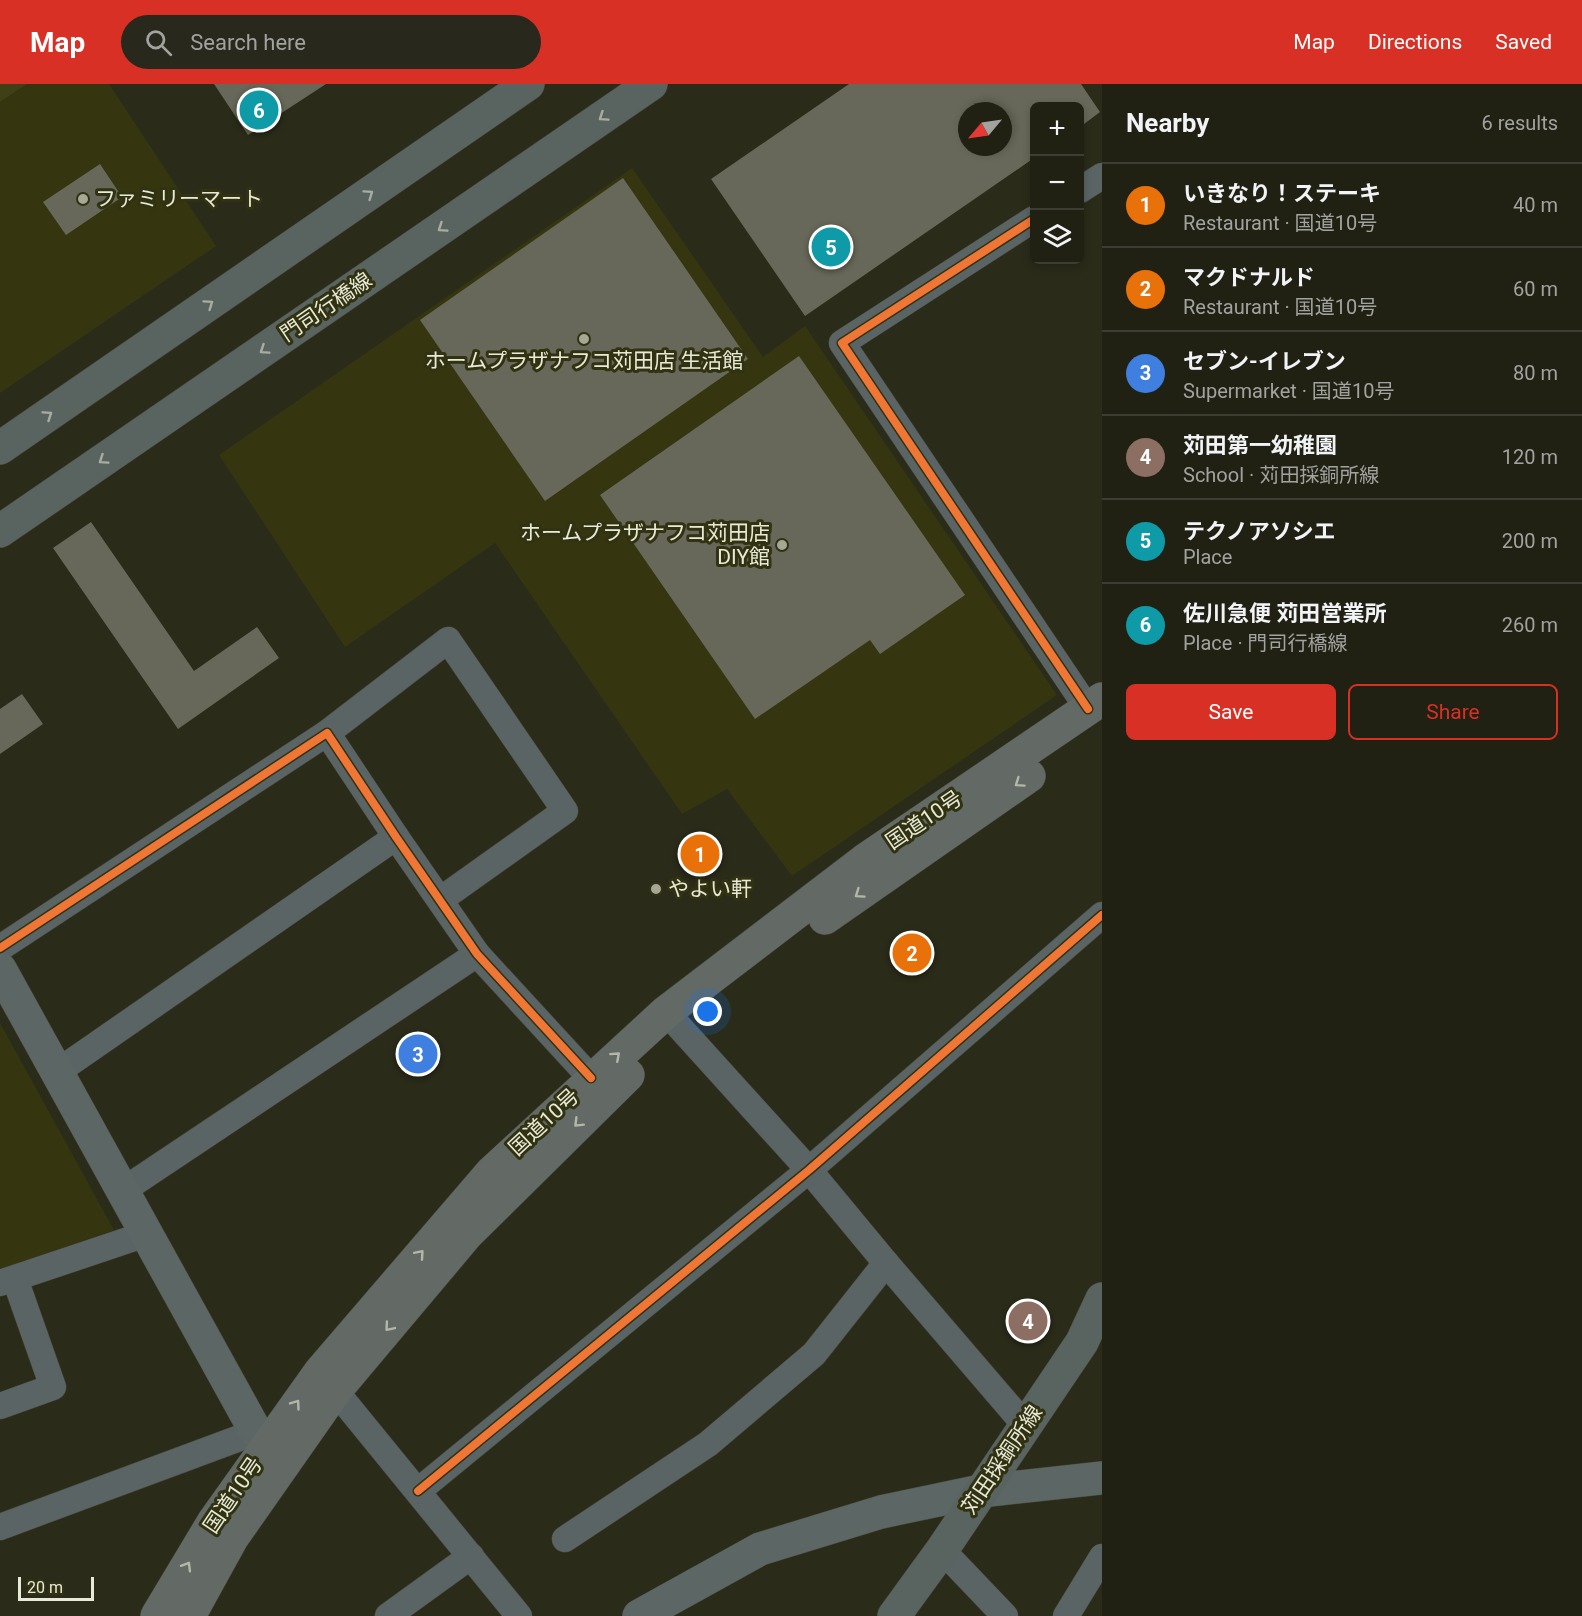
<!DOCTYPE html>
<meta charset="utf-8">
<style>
:root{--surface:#202013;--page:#28281c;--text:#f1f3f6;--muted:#a2a3a0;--line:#3d3e33;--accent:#d93025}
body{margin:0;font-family:Roboto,"Noto Sans JP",sans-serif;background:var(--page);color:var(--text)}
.controls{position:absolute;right:18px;top:18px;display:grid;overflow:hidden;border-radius:9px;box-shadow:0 3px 9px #0003}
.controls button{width:54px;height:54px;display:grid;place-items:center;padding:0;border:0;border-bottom:2px solid var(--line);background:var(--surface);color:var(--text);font:30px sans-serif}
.compass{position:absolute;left:958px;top:18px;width:54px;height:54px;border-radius:50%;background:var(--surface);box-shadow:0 3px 9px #0003;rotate:241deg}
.scale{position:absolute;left:18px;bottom:15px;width:76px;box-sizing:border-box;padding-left:6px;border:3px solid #e8ead7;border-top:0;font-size:16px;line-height:21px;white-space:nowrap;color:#e8ead7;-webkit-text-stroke:4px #313212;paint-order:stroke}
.you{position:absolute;left:708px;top:928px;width:21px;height:21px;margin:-15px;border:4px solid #fff;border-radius:50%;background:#1a73e8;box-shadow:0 0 0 9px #1a73e833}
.badge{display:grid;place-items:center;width:39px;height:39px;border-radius:50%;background:var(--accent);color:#fff;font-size:20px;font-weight:700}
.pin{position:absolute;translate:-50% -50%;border:3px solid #fff;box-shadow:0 2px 6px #0006}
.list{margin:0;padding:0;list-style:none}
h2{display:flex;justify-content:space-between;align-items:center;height:78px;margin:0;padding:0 24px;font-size:26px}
h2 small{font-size:20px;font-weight:400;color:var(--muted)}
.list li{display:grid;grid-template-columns:39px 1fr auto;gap:18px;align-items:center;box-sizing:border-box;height:84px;padding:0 24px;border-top:2px solid var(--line)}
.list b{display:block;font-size:22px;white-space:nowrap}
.list p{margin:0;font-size:20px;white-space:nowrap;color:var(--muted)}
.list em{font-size:20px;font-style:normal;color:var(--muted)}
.actions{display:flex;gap:12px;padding:18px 24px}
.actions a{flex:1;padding:14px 0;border:2px solid var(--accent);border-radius:9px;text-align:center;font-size:21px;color:var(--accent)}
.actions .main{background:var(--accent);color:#fff}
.icon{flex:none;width:33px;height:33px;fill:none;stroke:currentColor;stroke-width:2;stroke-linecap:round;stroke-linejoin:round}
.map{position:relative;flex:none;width:1102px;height:1532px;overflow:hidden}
header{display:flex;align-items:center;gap:36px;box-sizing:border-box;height:84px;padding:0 30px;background:var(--accent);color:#fff}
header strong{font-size:28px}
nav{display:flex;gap:33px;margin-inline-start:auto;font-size:21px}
.search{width:420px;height:54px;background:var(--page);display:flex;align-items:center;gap:15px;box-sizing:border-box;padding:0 21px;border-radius:33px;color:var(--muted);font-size:22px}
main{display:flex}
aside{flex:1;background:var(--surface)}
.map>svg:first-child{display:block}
.built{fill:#353610}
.green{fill:#3f4016}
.building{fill:#676859;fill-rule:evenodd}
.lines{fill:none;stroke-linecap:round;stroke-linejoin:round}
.street-casing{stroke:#474839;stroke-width:27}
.secondary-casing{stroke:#474839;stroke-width:34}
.primary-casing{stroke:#474839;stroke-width:34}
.highway-casing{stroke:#474839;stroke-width:34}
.street{stroke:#5a6464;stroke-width:26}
.secondary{stroke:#5c6664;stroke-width:33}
.primary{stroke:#596360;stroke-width:33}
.highway{stroke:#636a65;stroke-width:33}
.cycleway-casing{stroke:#313212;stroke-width:11}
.cycleway{stroke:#f07635;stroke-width:8}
.oneway{stroke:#a8ada1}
.oneway2{stroke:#b3b7a9}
.poi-dot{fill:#a6a794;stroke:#313212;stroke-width:2}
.labels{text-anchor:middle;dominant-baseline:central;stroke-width:6;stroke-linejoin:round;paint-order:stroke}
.poi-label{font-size:21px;fill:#e8ead7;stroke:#313212;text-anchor:start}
.street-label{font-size:21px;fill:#e8ead7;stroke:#313212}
</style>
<header>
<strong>Map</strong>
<div class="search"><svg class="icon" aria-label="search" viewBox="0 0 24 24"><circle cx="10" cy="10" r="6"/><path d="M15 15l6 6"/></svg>Search here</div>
<nav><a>Map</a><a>Directions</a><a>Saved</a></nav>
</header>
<main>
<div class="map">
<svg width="1102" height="1532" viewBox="0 0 1102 1532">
<rect width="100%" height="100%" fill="#2a2b19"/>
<!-- built -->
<g class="built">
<polygon points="27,0 109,0 216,162 0,309 0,18"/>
<polygon points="632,84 763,273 805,242 1057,611 792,792 727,705 682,730 495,459 345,563 219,371"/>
<polygon points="0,939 114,1146 0,1185"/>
</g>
<!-- green -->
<polygon class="green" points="0,0 27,0 0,18"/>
<!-- building -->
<g class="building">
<polygon points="214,0 326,0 248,51"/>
<path d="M849,0H1081L1100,28L1080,43V22H1034V74L805,232L711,95ZM967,27H1003V63H967Z"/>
<polygon points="100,80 122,113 66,151 43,118"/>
<polygon points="623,94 748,275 545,417 420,236"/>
<polygon points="799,272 965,511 880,570 870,556 755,635 600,411"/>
<polygon points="91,438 194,587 257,543 279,574 178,645 53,464"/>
<polygon points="22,610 43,640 0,670 0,625"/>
</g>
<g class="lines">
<defs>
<g id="street">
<polyline points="1080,106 1102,92"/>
<polyline points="1034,135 842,259 1088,625"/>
<polyline points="327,649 448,556 565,727 440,816"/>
<polyline points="0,864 327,649 396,753 477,870 591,994"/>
<polyline points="666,928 809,1086 886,1179 1025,1341"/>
<polyline points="57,988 396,753"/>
<polyline points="122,1107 477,870"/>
<polyline points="0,1199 146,1150"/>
<polyline points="324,1293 519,1532"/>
<polyline points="0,1322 53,1303 15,1195"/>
<polyline points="418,1407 809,1086 1102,831"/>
<polyline points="0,1443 256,1348"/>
<polyline points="565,1455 708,1360 814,1270 886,1179"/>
<polyline points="942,1466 1005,1532"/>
<polyline points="388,1532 471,1472"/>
<polyline points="1066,1532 1102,1473"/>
</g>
<g id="secondary">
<polyline points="0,885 256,1348 267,1361"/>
<polyline points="639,1532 760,1465 881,1428 981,1407 1102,1394"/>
</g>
<g id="primary">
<polyline points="0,364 528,0"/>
<polyline points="0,447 651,0"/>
<polyline points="894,1532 942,1466 1082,1258 1102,1215"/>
</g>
<g id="highway">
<polyline points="825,834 1029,692"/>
<polyline points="157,1532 214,1437 320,1288 491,1089 666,928 865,776 1102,615"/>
<polyline points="189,1532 232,1454 335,1307 467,1150 628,991"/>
</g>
</defs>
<!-- street casing -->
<use href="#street" class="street-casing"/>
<!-- secondary casing -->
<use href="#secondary" class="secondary-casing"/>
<!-- primary casing -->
<use href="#primary" class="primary-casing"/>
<!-- highway casing -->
<use href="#highway" class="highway-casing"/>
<!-- street -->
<use href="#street" class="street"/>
<!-- secondary -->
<use href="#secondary" class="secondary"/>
<!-- primary -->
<use href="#primary" class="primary"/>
<!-- highway -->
<use href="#highway" class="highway"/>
<defs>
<g id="cycleway">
<polyline points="1034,135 842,259 1088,625"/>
<polyline points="0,864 327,649 396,753 477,870 591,994"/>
<polyline points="418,1407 809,1086 1102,831"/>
</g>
</defs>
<!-- cycleway casing -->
<use href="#cycleway" class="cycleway-casing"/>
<!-- cycleway -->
<use href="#cycleway" class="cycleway"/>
</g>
<!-- one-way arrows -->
<defs><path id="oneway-chevron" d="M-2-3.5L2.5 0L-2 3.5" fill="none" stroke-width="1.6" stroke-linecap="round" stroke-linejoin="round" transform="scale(1.5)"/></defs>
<g class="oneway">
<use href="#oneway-chevron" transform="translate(603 33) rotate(146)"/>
<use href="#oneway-chevron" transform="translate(369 110) rotate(-35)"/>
<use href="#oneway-chevron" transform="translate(442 144) rotate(146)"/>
<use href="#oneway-chevron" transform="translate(209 220) rotate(-35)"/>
<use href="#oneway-chevron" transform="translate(264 266) rotate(146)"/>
<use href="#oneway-chevron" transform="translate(48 331) rotate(-34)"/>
<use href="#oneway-chevron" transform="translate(103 376) rotate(146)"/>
</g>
<g class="oneway2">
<use href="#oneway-chevron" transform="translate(1019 699) rotate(145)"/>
<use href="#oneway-chevron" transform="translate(859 810) rotate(145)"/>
<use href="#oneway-chevron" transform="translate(616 972) rotate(-42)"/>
<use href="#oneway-chevron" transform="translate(578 1039) rotate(135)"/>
<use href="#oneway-chevron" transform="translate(420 1170) rotate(-49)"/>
<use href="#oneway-chevron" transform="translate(389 1243) rotate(130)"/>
<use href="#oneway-chevron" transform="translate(296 1320) rotate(-54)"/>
<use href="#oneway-chevron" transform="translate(187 1482) rotate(-59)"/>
</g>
<!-- markers -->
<g class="poi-dot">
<circle cx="83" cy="115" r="6"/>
<circle cx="584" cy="255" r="6"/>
<circle cx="782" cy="461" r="6"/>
<circle cx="656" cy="805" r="6"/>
</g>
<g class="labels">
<!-- poi labels -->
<g class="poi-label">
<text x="95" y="115">ファミリーマート</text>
<text x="584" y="277" text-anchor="middle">ホームプラザナフコ苅田店 生活館</text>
<text x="770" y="449" text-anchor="end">ホームプラザナフコ苅田店<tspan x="770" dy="24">DIY館</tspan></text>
<text x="668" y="805">やよい軒</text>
</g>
<!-- street labels -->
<g class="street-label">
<text transform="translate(326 223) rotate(-34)">門司行橋線</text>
<text transform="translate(924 736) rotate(-34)">国道10号</text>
<text transform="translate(544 1038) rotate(-43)">国道10号</text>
<text transform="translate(1002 1376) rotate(-56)">苅田採銅所線</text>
<text transform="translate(233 1411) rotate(-56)">国道10号</text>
</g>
</g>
</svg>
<div class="controls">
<button>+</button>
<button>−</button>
<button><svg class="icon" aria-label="layers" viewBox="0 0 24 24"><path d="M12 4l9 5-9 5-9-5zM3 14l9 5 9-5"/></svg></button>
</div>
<svg class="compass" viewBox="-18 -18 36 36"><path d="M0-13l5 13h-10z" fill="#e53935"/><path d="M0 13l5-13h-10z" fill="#a2a3a0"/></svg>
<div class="scale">20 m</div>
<div class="you"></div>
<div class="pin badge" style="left:700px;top:770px;background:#e8710a">1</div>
<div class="pin badge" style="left:912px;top:869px;background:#e8710a">2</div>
<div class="pin badge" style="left:418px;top:970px;background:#3f7fe0">3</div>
<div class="pin badge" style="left:1028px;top:1237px;background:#8d6e63">4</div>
<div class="pin badge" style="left:831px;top:163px;background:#0f9aa8">5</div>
<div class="pin badge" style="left:259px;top:26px;background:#0f9aa8">6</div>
</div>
<aside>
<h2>Nearby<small>6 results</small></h2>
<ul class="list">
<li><span class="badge" style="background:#e8710a">1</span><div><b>いきなり！ステーキ</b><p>Restaurant · 国道10号</p></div><em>40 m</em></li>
<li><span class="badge" style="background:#e8710a">2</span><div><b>マクドナルド</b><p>Restaurant · 国道10号</p></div><em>60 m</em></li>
<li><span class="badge" style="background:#3f7fe0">3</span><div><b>セブン-イレブン</b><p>Supermarket · 国道10号</p></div><em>80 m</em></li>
<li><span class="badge" style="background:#8d6e63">4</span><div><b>苅田第一幼稚園</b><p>School · 苅田採銅所線</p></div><em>120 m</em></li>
<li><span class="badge" style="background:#0f9aa8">5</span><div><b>テクノアソシエ</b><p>Place</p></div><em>200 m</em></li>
<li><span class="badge" style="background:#0f9aa8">6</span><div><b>佐川急便 苅田営業所</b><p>Place · 門司行橋線</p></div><em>260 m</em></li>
</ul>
<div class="actions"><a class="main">Save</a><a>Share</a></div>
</aside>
</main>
